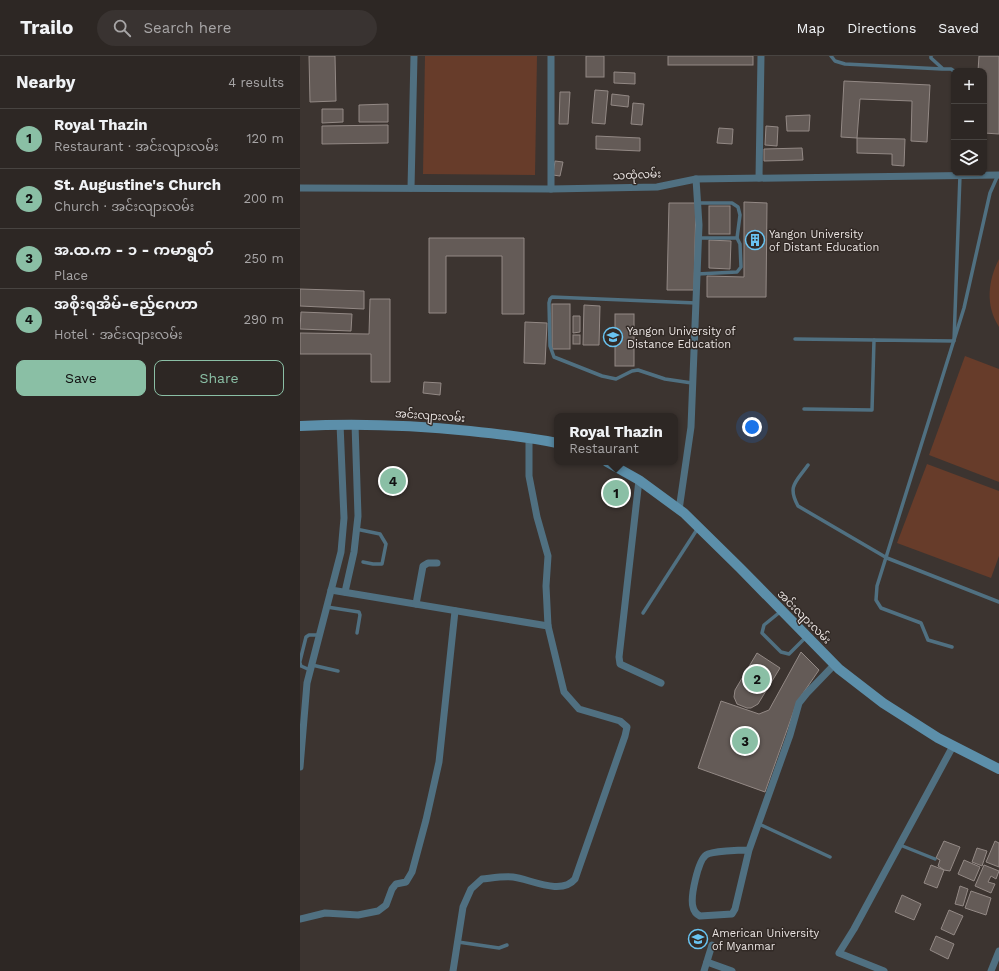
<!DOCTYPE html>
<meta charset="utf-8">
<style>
:root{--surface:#2d2724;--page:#393331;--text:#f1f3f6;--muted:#a7a5a6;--line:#484441;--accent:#8abfa5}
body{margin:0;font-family:"Work Sans","Noto Sans Myanmar",sans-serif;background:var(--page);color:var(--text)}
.controls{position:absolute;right:12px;top:12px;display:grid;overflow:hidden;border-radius:8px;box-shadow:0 1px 3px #0004}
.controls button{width:36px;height:36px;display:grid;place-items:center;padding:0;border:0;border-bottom:1px solid var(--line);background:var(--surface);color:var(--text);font:20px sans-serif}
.you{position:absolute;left:452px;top:371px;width:14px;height:14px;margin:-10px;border:3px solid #fff;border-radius:50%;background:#1a73e8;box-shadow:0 0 0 6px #1a73e833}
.badge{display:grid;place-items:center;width:26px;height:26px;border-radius:50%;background:var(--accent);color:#111;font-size:13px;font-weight:700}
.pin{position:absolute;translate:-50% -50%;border:2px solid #fff;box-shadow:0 1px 4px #0006}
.popup{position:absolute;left:254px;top:357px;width:124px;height:52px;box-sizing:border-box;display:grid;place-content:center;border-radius:8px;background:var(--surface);filter:drop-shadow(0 1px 3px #0005);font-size:13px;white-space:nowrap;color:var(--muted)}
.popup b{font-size:15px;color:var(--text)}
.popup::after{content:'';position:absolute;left:50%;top:100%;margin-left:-8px;border:8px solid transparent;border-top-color:var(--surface)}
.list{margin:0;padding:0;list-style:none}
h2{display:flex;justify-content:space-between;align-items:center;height:52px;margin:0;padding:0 16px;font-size:17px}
h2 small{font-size:13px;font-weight:400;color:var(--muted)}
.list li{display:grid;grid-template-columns:26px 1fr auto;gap:12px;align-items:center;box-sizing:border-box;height:60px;padding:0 16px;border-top:1px solid var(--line)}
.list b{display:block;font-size:15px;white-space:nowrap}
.list p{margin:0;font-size:13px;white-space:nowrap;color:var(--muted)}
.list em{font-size:13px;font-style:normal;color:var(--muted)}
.actions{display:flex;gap:8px;padding:12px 16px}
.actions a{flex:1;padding:9px 0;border:1px solid var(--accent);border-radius:8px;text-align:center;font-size:14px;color:var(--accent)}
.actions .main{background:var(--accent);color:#111}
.icon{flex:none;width:22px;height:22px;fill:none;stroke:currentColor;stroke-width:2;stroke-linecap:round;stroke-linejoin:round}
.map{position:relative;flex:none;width:699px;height:915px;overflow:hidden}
header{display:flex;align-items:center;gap:24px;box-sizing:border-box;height:56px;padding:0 20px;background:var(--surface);border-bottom:1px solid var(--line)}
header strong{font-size:19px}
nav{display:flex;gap:22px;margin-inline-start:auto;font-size:14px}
.search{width:280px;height:36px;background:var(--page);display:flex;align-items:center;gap:10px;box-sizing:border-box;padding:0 14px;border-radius:22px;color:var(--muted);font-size:15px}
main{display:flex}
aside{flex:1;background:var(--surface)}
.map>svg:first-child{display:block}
.green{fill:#673c2a}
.building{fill:#645b57;stroke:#938985}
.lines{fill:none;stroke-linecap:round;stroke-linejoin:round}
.service{stroke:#507081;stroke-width:3.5}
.minor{stroke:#507081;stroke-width:7}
.secondary{stroke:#5c8faa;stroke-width:10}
.labels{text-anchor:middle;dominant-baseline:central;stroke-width:3;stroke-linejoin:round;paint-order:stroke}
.street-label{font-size:11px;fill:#e8e2e0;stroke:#322a26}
.poi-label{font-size:11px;fill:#e8e2e0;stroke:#322a26;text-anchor:start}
</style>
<header>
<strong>Trailo</strong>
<div class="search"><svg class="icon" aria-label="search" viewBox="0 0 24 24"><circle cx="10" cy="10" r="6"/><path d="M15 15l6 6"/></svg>Search here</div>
<nav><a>Map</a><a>Directions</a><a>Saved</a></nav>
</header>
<main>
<aside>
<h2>Nearby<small>4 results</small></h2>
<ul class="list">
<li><span class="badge">1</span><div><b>Royal Thazin</b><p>Restaurant · အင်းလျားလမ်း</p></div><em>120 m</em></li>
<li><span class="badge">2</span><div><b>St. Augustine's Church</b><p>Church · အင်းလျားလမ်း</p></div><em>200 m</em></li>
<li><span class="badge">3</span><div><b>အ.ထ.က - ၁ - ကမာရွတ်</b><p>Place</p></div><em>250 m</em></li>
<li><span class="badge">4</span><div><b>အစိုးရအိမ်-ဧည့်ဂေဟာ</b><p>Hotel · အင်းလျားလမ်း</p></div><em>290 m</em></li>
</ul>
<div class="actions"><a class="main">Save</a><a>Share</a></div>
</aside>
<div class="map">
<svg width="699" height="915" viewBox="0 0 699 915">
<rect width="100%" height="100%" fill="#3c3430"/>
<!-- green -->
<g class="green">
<polygon points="125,0 237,0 235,119 123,118"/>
<path d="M699,203V271C685,249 688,225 699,203Z"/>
<polygon points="665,300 699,313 699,426 629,399"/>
<polygon points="627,408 699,435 699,500 691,522 597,487"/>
</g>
<!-- building -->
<g class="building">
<polygon points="9,0 35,0 36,45 10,46"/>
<rect x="286" y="0" width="18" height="21"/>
<rect x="368" y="0" width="85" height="9"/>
<polygon points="679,0 699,0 699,78 684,77 684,15 678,15"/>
<polygon points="314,16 335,17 335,28 314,27"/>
<polygon points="544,25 630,29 627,86 611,85 612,45 560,43 557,82 541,81"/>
<polygon points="295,34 308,35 305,68 292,67"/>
<polygon points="260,36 270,36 268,68 259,68"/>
<polygon points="312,38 329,40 328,51 311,49"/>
<polygon points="333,47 344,48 342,69 331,68"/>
<polygon points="88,48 88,66 59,66 59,49"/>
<polygon points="22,53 43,53 43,66 22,67"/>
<polygon points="510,59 509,75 487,75 486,60"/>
<polygon points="88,69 88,87 22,88 22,70"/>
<polygon points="466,70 478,71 477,90 465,89"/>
<polygon points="419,72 433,73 432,88 417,87"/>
<polygon points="296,80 340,82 340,95 296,93"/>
<polygon points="557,82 605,83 604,110 592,109 592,98 557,97"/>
<polygon points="502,92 503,104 464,105 464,93"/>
<polygon points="255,105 263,106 260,120 253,119"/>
<polygon points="444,146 467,147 466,241 407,241 407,220 444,221"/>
<polygon points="369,147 396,147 394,234 367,234"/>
<rect x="409" y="150" width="21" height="28"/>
<polygon points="129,182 224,182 224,258 202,258 202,200 146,200 146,257 129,257"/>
<polygon points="409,184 431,185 430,213 409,212"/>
<polygon points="0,233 64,235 64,253 0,250"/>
<polygon points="70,243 90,243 90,326 71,326 71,298 0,298 0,277 69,278"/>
<rect x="252" y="248" width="18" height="45"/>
<polygon points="284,249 300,250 299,289 283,289"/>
<polygon points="1,256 52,258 51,275 0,273"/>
<rect x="315" y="258" width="19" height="52"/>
<polygon points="273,260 280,260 280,276 273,277"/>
<polygon points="225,266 247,267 245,308 224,307"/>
<rect x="273" y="279" width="7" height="9"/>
<polygon points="124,326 141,327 140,339 123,337"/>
<polygon points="501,596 519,614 497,646 465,736 398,712 421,645 459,658 469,654"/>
<polygon points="457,597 480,612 458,648 451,652 447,652 437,648 434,641 435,634"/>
<polygon points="644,785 660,791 650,815 644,814 638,810 640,804 636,802"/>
<polygon points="695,785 699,787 699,811 686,806"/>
<polygon points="677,792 687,795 682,810 672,806"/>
<polygon points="664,804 680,811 674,825 658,818"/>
<polygon points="631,809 644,814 637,832 624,827"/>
<polygon points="684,809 699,815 696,823 691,820 688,826 695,828 691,837 675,830"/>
<polygon points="660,830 668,833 663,850 655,848"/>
<polygon points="671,835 691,842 686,859 665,852"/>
<polygon points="602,839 621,848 614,864 595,856"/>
<polygon points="649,854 663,860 654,879 641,873"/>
<polygon points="636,880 654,888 648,903 630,894"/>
</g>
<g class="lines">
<!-- service -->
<g class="service">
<polyline points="531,0 535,5 545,8 642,13 651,13 654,15"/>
<polyline points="631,0 631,2 642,12"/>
<polyline points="398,147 432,147 438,151 440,159 437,182"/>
<polyline points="397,218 437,216 441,211 440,188 437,182 399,182"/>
<polyline points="495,283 574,284"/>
<polyline points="392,327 365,323 338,314 332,315 316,323 302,320 254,301 250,290 249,247 250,243 252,241 396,247"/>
<polyline points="504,353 572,354 574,284 654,285 660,119"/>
<path d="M508,409C496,426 487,430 498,450L587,502L699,546"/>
<polyline points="56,473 80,478 86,488 82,508 73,508 63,506"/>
<polyline points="27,551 59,556 60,559 57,577"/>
<polyline points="480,556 464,569 462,577 481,596 489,598 506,581"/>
<polyline points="343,557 398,472"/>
<polyline points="652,591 628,584 621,567 581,552 576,544 577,530 588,495 664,252 690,137 698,119"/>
<polyline points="0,605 6,581 9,579 20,579"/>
<polyline points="0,607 1,610 10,614"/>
<polyline points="12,609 38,615"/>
<polyline points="459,768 530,801"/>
<polyline points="600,789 635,803"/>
<polyline points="158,886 199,892 207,889"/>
</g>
<!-- minor -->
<g class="minor">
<polyline points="459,122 461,0"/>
<polyline points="0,132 251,133 357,131 396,123 699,119"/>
<polyline points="111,132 114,0"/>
<polyline points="251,133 251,0"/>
<polyline points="339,424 319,601 320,608 361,627"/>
<polyline points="379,454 391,371 399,169 396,123"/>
<polyline points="31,534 248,570"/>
<polyline points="45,536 54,496 58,460 55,368"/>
<polyline points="116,548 123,510 128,507 137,507"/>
<polyline points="0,711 7,627 41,496 44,462 40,368"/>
<path d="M449,794C441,794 411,795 406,799C398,805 390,841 393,851C394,856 396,858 400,860L432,858L435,853L449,794L490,679L499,647L507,637L535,608"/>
<polyline points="0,863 25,857 58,859 78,855 86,849 92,833 96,828 106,826 112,816 126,764 139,706 155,555"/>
<polyline points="407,906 432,915"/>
<path d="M153,915L163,851L171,833L182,823C192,822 203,820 213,821C230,823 261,840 275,823L325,680L327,671L320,665L279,653L264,636L248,570L246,530L248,500L237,461L229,420V381"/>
<polyline points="404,915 412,889"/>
<polyline points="584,915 539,897 554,873 653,690"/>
<polyline points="691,915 699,895"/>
</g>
<!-- secondary -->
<g class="secondary">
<path d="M0,370C58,367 112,369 170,375C199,378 228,381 257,387"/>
<polyline points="307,406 339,424 384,457 440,512 539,613 583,647 638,682 699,713"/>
</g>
</g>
<!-- icons -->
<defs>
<symbol id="building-ring" viewBox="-11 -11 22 22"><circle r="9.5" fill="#322a26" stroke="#69c3f1" stroke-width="1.5"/><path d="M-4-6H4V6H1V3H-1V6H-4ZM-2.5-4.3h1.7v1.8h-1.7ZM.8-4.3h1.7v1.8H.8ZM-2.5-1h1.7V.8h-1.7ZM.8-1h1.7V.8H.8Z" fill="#69c3f1"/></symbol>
<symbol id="university-ring" viewBox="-11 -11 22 22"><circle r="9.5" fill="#322a26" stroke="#69c3f1" stroke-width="1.5"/><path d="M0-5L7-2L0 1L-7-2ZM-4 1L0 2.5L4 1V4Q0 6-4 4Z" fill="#69c3f1"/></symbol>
</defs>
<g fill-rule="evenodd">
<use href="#building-ring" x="444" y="173" width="22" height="22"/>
<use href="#university-ring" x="302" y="270" width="22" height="22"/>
<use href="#university-ring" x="387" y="872" width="22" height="22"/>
</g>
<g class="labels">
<!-- street labels -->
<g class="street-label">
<text transform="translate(337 119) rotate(-3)">သထုံလမ်း</text>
<text transform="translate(130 360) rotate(4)">အင်းလျားလမ်း</text>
<text transform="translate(504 561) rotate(45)">အင်းလျားလမ်း</text>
</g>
<!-- poi labels -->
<g class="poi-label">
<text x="469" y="178">Yangon University<tspan x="469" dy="13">of Distant Education</tspan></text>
<text x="327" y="275">Yangon University of<tspan x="327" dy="13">Distance Education</tspan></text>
<text x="412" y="877">American University<tspan x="412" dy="13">of Myanmar</tspan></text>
</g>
</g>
</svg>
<div class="controls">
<button>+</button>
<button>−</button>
<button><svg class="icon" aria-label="layers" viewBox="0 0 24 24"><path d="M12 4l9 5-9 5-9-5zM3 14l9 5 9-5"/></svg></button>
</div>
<div class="you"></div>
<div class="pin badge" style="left:316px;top:437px">1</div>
<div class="popup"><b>Royal Thazin</b>Restaurant</div>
<div class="pin badge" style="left:457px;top:623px">2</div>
<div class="pin badge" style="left:445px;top:685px">3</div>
<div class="pin badge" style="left:93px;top:425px">4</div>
</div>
</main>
